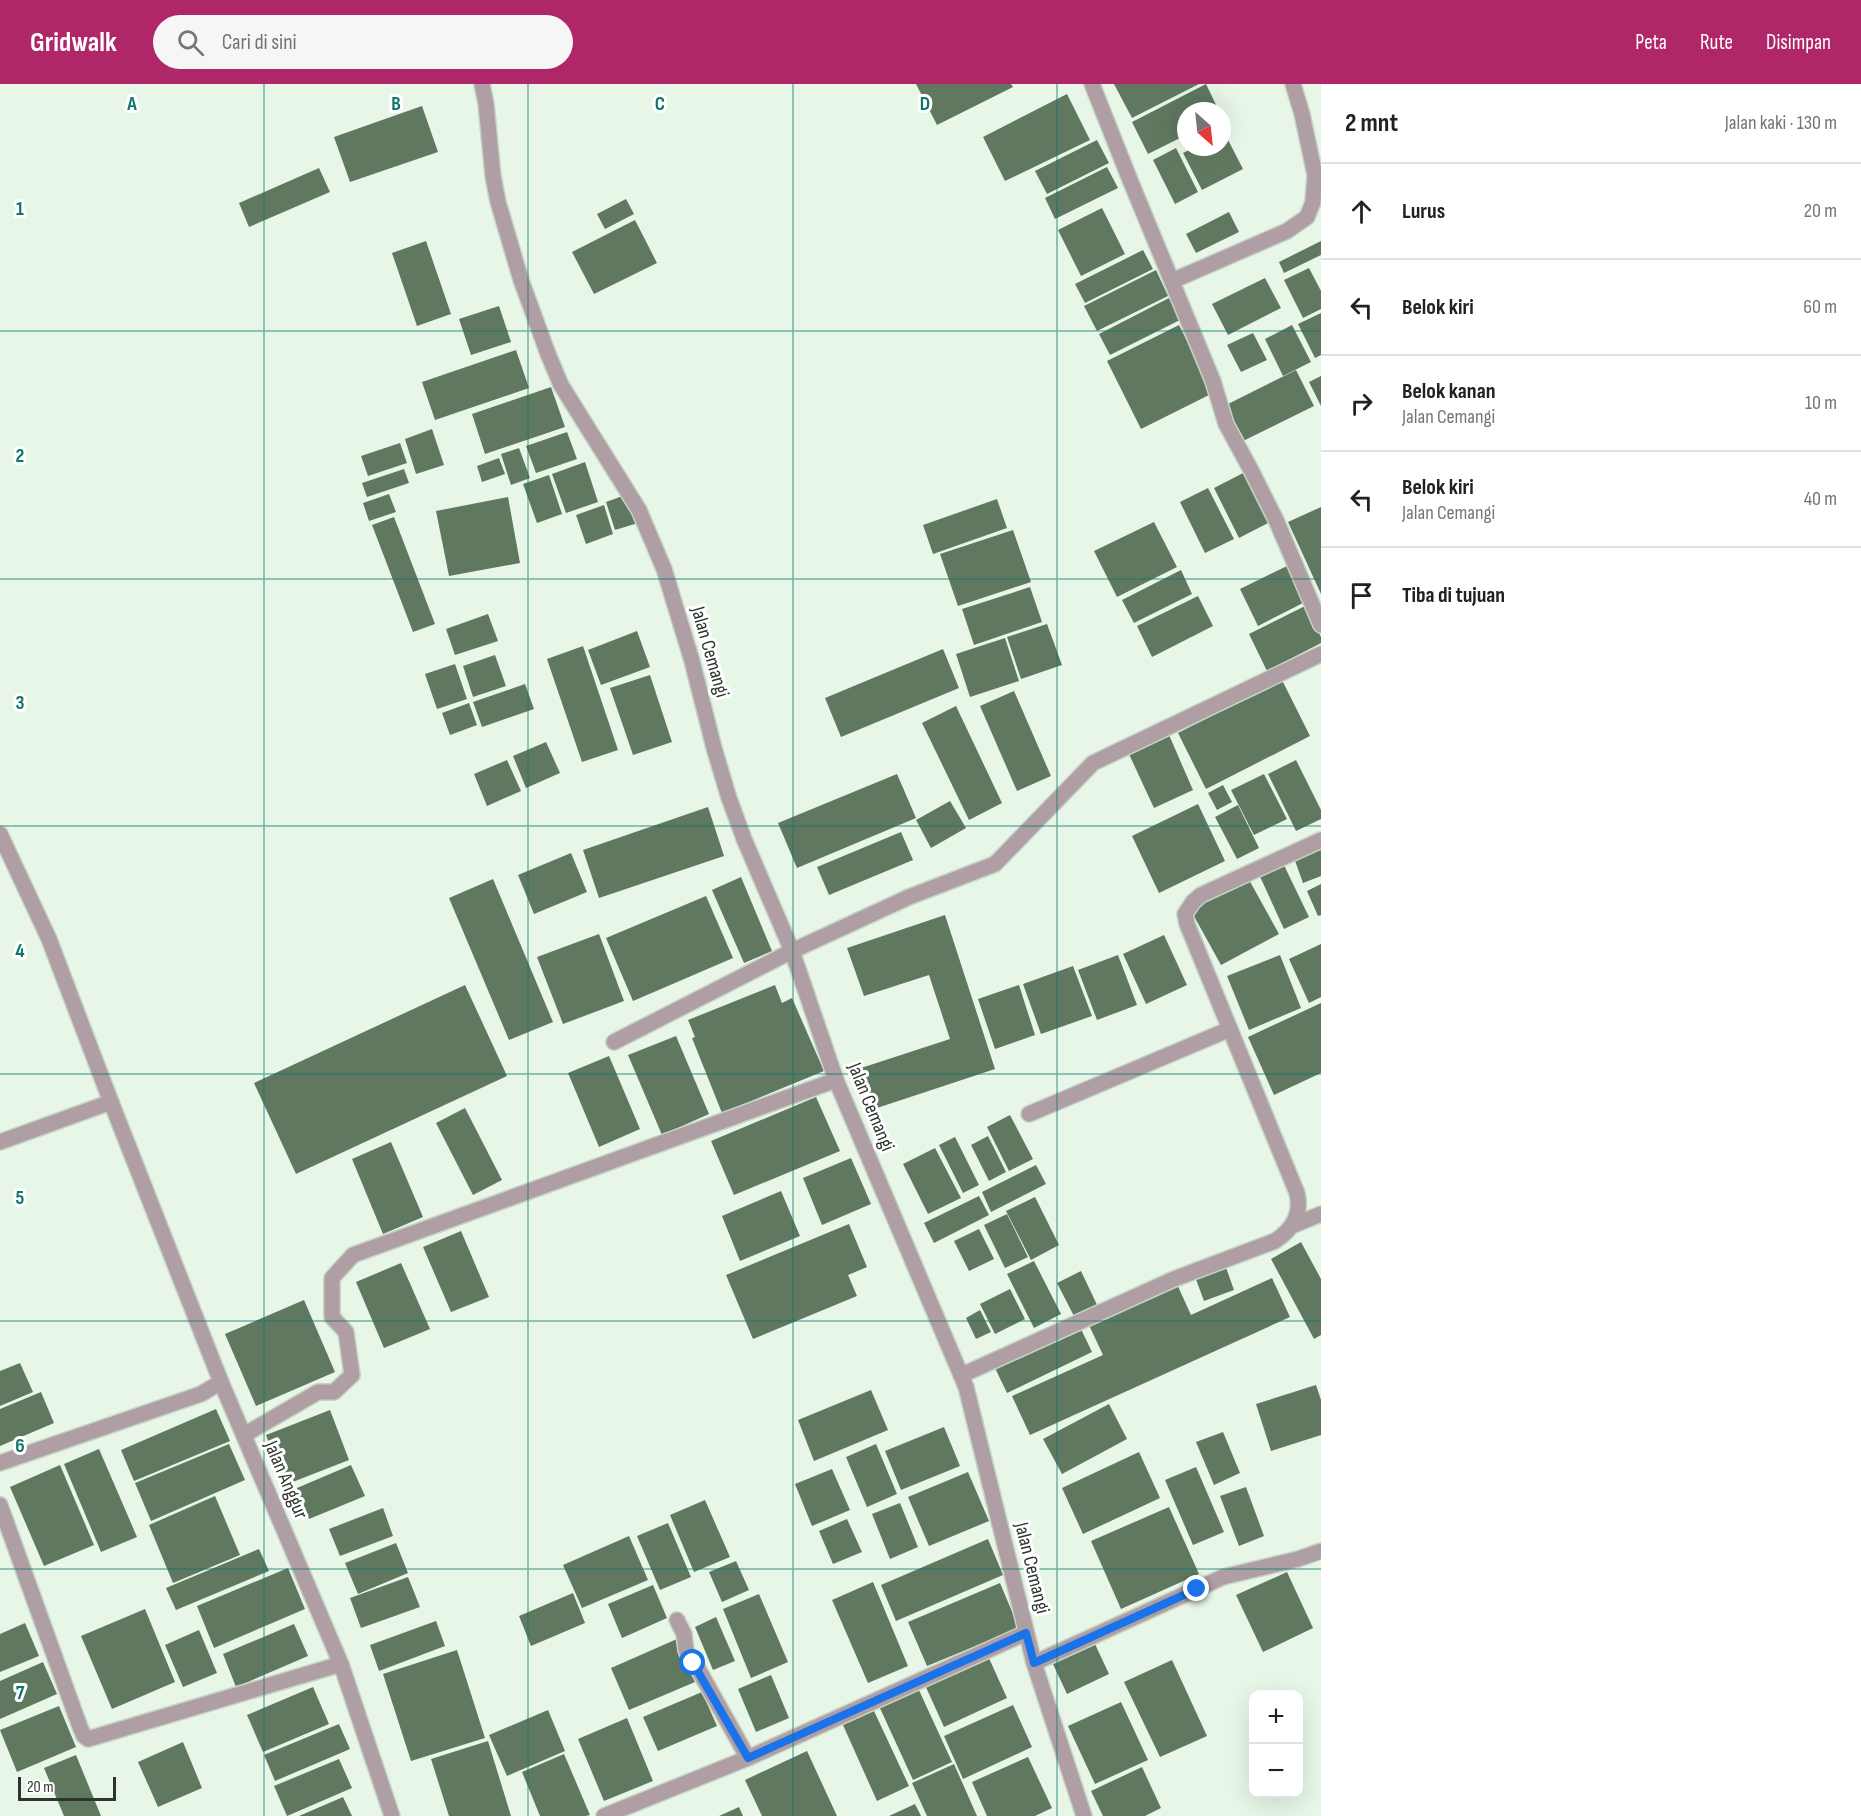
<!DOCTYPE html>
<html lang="id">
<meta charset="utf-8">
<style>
:root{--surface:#fff;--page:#f6f6f6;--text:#202124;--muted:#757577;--line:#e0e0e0;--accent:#af2769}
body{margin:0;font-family:"Sofia Sans Condensed",sans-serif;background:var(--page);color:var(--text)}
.controls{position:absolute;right:18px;bottom:18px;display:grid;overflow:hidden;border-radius:12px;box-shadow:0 6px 24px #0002}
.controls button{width:54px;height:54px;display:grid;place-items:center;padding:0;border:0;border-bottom:2px solid var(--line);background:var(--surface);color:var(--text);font:30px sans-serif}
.compass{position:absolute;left:1177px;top:18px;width:54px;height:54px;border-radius:50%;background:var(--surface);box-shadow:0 6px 24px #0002;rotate:153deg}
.scale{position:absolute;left:18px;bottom:15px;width:98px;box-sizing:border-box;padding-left:6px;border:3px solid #2e342e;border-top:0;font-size:16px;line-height:21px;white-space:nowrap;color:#2e342e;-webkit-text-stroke:4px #fff;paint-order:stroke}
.stop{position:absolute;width:18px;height:18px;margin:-14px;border:4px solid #1a73e8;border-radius:50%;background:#fff}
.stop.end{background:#1a73e8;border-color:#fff;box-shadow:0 2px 6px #0008}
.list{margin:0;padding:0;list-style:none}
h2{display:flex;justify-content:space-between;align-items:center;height:78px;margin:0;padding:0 24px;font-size:26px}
h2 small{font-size:20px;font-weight:400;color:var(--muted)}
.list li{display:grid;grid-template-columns:39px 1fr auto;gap:18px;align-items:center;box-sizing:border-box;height:96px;padding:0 24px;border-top:2px solid var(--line)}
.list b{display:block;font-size:22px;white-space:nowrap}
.list p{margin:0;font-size:20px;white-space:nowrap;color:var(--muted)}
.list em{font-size:20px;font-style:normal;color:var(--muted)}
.icon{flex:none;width:33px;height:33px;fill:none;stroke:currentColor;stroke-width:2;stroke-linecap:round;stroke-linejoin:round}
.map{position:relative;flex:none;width:1321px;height:1732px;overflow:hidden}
header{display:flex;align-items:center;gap:36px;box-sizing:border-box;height:84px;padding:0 30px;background:var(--accent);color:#fff}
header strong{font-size:28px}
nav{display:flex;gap:33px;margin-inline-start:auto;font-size:21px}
.search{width:420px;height:54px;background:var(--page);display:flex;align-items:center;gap:15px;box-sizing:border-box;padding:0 21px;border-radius:33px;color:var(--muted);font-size:22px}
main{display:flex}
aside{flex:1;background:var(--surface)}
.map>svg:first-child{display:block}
.building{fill:#607860}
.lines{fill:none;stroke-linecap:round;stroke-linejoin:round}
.street-casing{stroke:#c6d3c6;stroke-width:18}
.street{stroke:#af9ea4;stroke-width:15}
.route{stroke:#1a73e8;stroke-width:8}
.grid{fill:none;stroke:#0f766e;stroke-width:1.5;stroke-opacity:0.55}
.labels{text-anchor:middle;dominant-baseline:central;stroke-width:6;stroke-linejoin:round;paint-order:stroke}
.street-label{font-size:20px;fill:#2e342e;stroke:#fff}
.grid-label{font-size:20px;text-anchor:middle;font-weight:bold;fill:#0f766e;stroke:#fff;stroke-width:6;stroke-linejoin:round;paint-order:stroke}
</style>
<header>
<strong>Gridwalk</strong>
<div class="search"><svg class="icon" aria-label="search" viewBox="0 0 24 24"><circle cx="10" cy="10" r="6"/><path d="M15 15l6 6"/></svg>Cari di sini</div>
<nav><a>Peta</a><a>Rute</a><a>Disimpan</a></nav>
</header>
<main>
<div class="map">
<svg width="1321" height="1732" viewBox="0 0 1321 1732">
<rect width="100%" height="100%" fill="#e7f6e7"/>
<!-- building -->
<g class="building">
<polygon points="916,0 1011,0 1013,3 937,41"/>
<polygon points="1114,0 1199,0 1132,34"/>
<polygon points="1206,0 1219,27 1186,27 1186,51 1148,70 1132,38"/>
<polygon points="1067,10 1090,56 1005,97 983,53"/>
<polygon points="422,22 438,68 350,98 334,53"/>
<polygon points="1224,48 1243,85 1202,106 1183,69 1195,63 1222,63 1222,49"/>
<polygon points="1097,56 1109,79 1047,110 1035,87"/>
<polygon points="1176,64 1198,108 1175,120 1153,76"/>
<polygon points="1107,83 1118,104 1055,135 1045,114"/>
<polygon points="319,84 330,108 249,143 239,119"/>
<polygon points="626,115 634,130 605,145 597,130"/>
<polygon points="1102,124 1125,170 1081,192 1058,146"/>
<polygon points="1229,128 1239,148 1196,169 1186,150"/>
<polygon points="635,136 657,179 594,210 572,168"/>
<polygon points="426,157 451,230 417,242 392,169"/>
<polygon points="1321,157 1321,171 1284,189 1279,178"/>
<polygon points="1143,166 1153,185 1085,219 1075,200"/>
<polygon points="1309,184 1321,207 1321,225 1303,234 1284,196"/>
<polygon points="1156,186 1168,212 1097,247 1084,222"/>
<polygon points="1265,194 1281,224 1228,251 1212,220"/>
<polygon points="1169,214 1180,236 1110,271 1099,250"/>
<polygon points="499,222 511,258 471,271 459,235"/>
<polygon points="1321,229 1321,271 1315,274 1298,240"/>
<polygon points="1179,241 1213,309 1141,345 1107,277"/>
<polygon points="1292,241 1311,278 1283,292 1265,255"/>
<polygon points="1253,249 1267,276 1241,288 1227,261"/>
<polygon points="516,266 529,304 435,336 422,298"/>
<polygon points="1296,286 1314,322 1241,358 1224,322"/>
<polygon points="1321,292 1321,322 1309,298"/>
<polygon points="551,303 565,343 485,370 472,330"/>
<polygon points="432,345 444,381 416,390 405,355"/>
<polygon points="567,348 577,375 536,389 526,362"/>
<polygon points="400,359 407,379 368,392 361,372"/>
<polygon points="519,364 530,394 511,401 501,370"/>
<polygon points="499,374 505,390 482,398 477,382"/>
<polygon points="585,378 598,418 566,429 552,390"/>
<polygon points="404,385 409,399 367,413 362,399"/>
<polygon points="1249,386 1274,436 1239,454 1214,404"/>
<polygon points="549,391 562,430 537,439 523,400"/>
<polygon points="1208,404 1234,455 1205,469 1180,418"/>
<polygon points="389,410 396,428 369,437 363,419"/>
<polygon points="628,410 638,439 615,446 606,418"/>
<polygon points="508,413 520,479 449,492 436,427"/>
<polygon points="997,415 1007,444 933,470 923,441"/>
<polygon points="604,421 613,450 586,460 576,431"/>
<polygon points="1321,423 1321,510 1288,438"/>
<polygon points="394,433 435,540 413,548 372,441"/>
<polygon points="1154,438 1177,483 1117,513 1094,467"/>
<polygon points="1013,446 1031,498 958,522 940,470"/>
<polygon points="1287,482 1305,518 1258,542 1240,505"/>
<polygon points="1181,486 1192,510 1134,539 1122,516"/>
<polygon points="1030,503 1042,538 974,561 962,525"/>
<polygon points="1198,512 1213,542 1152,573 1137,542"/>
<polygon points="1305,522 1321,553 1321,559 1267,587 1249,550"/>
<polygon points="488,530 498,557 455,571 446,545"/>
<polygon points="1047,540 1062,581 1021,595 1007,553"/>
<polygon points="637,547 650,583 601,601 588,566"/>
<polygon points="1005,554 1019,597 970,613 956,570"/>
<polygon points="583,562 618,666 582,678 547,575"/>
<polygon points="943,565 959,604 841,653 825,614"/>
<polygon points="495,571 506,602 473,613 463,582"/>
<polygon points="455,580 467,615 437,625 425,590"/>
<polygon points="650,591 672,658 633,671 610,604"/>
<polygon points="1282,596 1310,652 1206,705 1178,649"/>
<polygon points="525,600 534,625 482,643 473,618"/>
<polygon points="1014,607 1051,692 1017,707 980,622"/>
<polygon points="469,619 477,641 450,651 442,629"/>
<polygon points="956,622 1002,719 969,736 922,639"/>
<polygon points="1169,651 1193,706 1154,724 1128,668"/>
<polygon points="546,658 560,689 526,704 513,672"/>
<polygon points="507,676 521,707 487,722 474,690"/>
<polygon points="1296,676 1321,726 1321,735 1296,747 1268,690"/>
<polygon points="897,690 916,734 797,784 778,739"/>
<polygon points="1264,690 1287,735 1254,751 1231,706"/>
<polygon points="1223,701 1232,718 1217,726 1208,709"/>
<polygon points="950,717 966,744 931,764 916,736"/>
<polygon points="1198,720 1225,777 1159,809 1132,752"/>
<polygon points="1238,721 1259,764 1237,775 1215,733"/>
<polygon points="708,723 724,772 599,814 583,766"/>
<polygon points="901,748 913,776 829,811 817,783"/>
<polygon points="1321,763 1321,792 1303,799 1294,774"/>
<polygon points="571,769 587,808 534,830 518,791"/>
<polygon points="1281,775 1309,833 1284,845 1257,786"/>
<polygon points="741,793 772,867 744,879 712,806"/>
<polygon points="1248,794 1279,850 1221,881 1190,825"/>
<polygon points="493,795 553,938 509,956 449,814"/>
<polygon points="1321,800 1321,831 1318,832 1307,807"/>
<polygon points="706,812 733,874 633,917 606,854"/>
<polygon points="945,831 995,985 871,1026 858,985 950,955 929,891 864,912 847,864"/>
<polygon points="599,850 624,917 563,940 537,873"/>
<polygon points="1164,851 1187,901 1146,920 1123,870"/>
<polygon points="1321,860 1321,913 1309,919 1289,875"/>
<polygon points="1118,871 1137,921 1097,936 1078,886"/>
<polygon points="1280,871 1301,924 1249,946 1227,892"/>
<polygon points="1073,882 1092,932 1041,950 1023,900"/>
<polygon points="465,901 507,992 296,1090 254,999"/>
<polygon points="775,901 782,919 792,914 824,987 722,1029 692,954 695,953 688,936"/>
<polygon points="1019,901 1035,951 995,965 978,915"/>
<polygon points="1321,919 1321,989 1274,1011 1248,953"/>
<polygon points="676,952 709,1030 662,1051 628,971"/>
<polygon points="609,972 640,1045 599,1063 568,989"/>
<polygon points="816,1013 840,1067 734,1111 711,1057"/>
<polygon points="465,1024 502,1096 473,1111 436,1039"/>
<polygon points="1010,1031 1033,1075 1009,1087 987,1043"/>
<polygon points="988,1052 1006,1088 989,1097 971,1061"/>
<polygon points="955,1053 979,1101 963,1109 939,1061"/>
<polygon points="391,1058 423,1133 383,1150 352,1075"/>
<polygon points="935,1064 961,1114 928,1130 903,1080"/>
<polygon points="851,1074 871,1120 822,1141 803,1094"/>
<polygon points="1036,1081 1046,1100 991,1128 982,1108"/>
<polygon points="781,1107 800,1152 740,1177 722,1132"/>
<polygon points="979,1112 989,1131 934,1159 924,1139"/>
<polygon points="1035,1113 1059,1161 1031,1176 1006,1127"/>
<polygon points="1007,1130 1028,1173 1005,1184 984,1141"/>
<polygon points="849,1140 867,1183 848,1191 857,1212 753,1255 726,1191"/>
<polygon points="979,1145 994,1175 969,1187 954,1157"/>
<polygon points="461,1147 489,1213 451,1228 423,1163"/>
<polygon points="1301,1158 1321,1195 1321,1251 1314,1255 1271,1175"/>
<polygon points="1034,1177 1061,1230 1034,1244 1007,1190"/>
<polygon points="1224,1178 1234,1206 1204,1217 1194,1190"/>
<polygon points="401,1179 430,1245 384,1264 356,1198"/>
<polygon points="1081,1187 1098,1223 1075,1234 1057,1199"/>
<polygon points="1272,1194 1290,1233 1030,1351 1012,1312 1103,1271 1088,1239 1176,1198 1191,1231"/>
<polygon points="1010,1205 1025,1235 995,1250 980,1220"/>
<polygon points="304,1216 335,1288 256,1322 225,1250"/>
<polygon points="980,1226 991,1248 976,1255 966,1234"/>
<polygon points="1080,1243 1092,1268 1007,1309 995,1284"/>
<polygon points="20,1279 33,1308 0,1322 0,1287"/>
<polygon points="1316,1301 1321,1316 1321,1351 1271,1367 1256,1320"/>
<polygon points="871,1306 888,1346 814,1377 798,1336"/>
<polygon points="41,1308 54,1339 0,1362 0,1325"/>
<polygon points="1109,1320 1127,1355 1062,1390 1043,1355"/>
<polygon points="216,1325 230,1357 134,1397 121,1366"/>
<polygon points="330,1326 349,1376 285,1401 266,1351"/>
<polygon points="944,1343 960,1382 901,1406 885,1367"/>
<polygon points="1223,1348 1240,1389 1214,1401 1196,1358"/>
<polygon points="229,1360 245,1396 151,1437 135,1399"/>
<polygon points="876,1360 897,1410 867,1423 846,1373"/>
<polygon points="99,1365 137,1453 101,1468 64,1380"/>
<polygon points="1139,1368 1160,1414 1083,1450 1062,1404"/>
<polygon points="60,1381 94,1461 44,1482 10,1403"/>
<polygon points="351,1381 365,1412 309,1435 297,1404"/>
<polygon points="1196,1383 1224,1448 1193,1461 1165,1396"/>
<polygon points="832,1385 850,1426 812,1442 795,1400"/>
<polygon points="968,1388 989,1437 929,1462 908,1413"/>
<polygon points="1246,1403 1264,1452 1239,1462 1220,1412"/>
<polygon points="215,1412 240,1471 173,1499 149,1441"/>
<polygon points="705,1416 730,1473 694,1488 670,1431"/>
<polygon points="900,1419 918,1463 890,1475 872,1430"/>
<polygon points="1169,1423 1199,1490 1121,1525 1091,1457"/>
<polygon points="383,1424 393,1452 340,1472 329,1445"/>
<polygon points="847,1435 862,1468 833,1480 819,1447"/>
<polygon points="668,1439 691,1493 660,1506 637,1452"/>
<polygon points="629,1452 648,1496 582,1524 563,1481"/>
<polygon points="988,1455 1003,1491 896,1537 881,1501"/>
<polygon points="396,1459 408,1489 358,1510 345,1479"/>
<polygon points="259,1465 269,1487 176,1526 166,1504"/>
<polygon points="736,1477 749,1506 722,1518 709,1488"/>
<polygon points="288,1484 305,1525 214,1564 197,1522"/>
<polygon points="1287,1488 1313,1544 1263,1568 1236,1511"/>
<polygon points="408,1493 420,1523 361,1544 350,1514"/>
<polygon points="873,1498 908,1582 868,1599 832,1516"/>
<polygon points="1000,1499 1019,1544 927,1582 908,1538"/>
<polygon points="653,1501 667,1534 622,1554 608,1520"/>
<polygon points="573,1509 585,1539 531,1562 519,1532"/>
<polygon points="759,1510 788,1578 751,1594 723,1525"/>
<polygon points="145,1525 175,1598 112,1625 81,1552"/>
<polygon points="716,1533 735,1577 713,1586 695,1543"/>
<polygon points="436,1537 445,1562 379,1587 370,1561"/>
<polygon points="25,1539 39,1572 0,1588 0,1550"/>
<polygon points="294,1540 308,1572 236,1603 223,1570"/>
<polygon points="199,1546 217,1589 183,1603 165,1561"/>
<polygon points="677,1555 695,1598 629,1626 611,1584"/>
<polygon points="1094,1558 1109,1590 1067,1610 1052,1578"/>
<polygon points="457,1566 485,1654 411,1677 383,1590"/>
<polygon points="988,1572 1007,1614 944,1643 925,1601"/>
<polygon points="1172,1576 1207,1652 1160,1673 1124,1598"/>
<polygon points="43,1578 57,1610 0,1635 0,1597"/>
<polygon points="771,1591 789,1634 756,1648 738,1605"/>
<polygon points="313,1603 329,1640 263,1668 247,1631"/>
<polygon points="918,1604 952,1678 913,1696 879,1622"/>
<polygon points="702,1608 717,1642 658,1667 643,1633"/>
<polygon points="1121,1618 1148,1676 1095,1700 1068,1642"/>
<polygon points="1013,1621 1032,1663 963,1695 944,1652"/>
<polygon points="59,1622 76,1663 17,1688 0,1646"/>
<polygon points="548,1626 565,1667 507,1692 489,1651"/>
<polygon points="874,1627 909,1702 877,1717 843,1641"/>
<polygon points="627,1634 653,1697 604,1717 578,1655"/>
<polygon points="339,1640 350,1665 275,1697 264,1671"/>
<polygon points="488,1657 511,1732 449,1732 431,1675"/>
<polygon points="183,1658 202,1704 158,1723 138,1678"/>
<polygon points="807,1667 837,1732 762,1732 745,1696"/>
<polygon points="564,1670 590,1731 586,1732 540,1732 522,1688"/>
<polygon points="76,1671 101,1732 64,1732 44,1684"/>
<polygon points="1028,1673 1052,1724 1035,1732 987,1732 972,1698"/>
<polygon points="339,1675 352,1704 287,1732 274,1702"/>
<polygon points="954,1680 977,1732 927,1732 912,1699"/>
<polygon points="1142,1683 1161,1724 1145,1732 1103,1732 1091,1707"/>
<polygon points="343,1713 352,1732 299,1732"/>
<polygon points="915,1720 921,1732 889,1732"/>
<polygon points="739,1723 743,1732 719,1732"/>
</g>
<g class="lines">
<defs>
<g id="street">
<polyline points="482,0 486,20 493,92 498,118 521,196 548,270 561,301 639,426 664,485 692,577 714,664 729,714 744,755 792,867 836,996 966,1303 1034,1579 1084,1732"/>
<polyline points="1092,0 1130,96 1213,297 1226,340 1252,388 1276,436 1321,541"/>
<polyline points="1172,197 1287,147 1307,133 1313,118 1315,91 1302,30 1293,0"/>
<polyline points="0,750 49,855 111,1018 221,1298"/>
<polyline points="614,958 792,867 909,813 995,780 1093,679 1321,570"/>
<polyline points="1029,1030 1230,945"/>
<polyline points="0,1058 111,1018"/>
<polyline points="1294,1141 1321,1130"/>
<path d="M962,1291L1174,1195L1275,1157C1293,1145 1302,1130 1297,1109L1187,840L1185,830L1193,818L1201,811L1321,756"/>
<polyline points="244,1351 318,1308 334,1308 352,1291 346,1248 332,1233 332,1194 353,1171 836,996"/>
<polyline points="0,1379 201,1310 221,1298 341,1580 392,1732"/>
<polyline points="0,1421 80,1643 84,1652 88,1655 341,1580"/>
<polyline points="677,1536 684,1550 686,1566 691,1577 697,1583 748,1674"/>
<polyline points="1034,1579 1223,1493 1298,1475 1321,1467"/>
<polyline points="604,1732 748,1674 1026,1549"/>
</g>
</defs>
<!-- street casing -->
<use href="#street" class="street-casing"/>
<!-- street -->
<use href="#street" class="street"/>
</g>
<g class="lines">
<!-- route -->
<polyline class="route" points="693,1579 748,1674 1026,1549 1034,1579 1197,1505"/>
</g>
<!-- grid -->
<path class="grid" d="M264,0V1732M528,0V1732M793,0V1732M1057,0V1732M0,247H1321M0,495H1321M0,742H1321M0,990H1321M0,1237H1321M0,1485H1321"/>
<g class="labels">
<!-- street labels -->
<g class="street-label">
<text transform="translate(710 568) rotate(74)">Jalan Cemangi</text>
<text transform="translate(871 1023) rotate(68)">Jalan Cemangi</text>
<text transform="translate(286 1396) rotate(67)">Jalan Anggur</text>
<text transform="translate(1032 1484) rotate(76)">Jalan Cemangi</text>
</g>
</g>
<g class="grid-label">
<text x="132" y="26">A</text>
<text x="396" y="26">B</text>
<text x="660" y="26">C</text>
<text x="925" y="26">D</text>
<text x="20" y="131">1</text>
<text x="20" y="378">2</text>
<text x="20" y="625">3</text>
<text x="20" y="873">4</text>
<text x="20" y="1120">5</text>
<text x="20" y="1368">6</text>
<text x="20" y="1615">7</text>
</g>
</svg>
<div class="controls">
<button>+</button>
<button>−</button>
</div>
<svg class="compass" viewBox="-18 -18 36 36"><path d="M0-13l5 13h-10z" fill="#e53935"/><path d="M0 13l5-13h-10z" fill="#757577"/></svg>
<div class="scale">20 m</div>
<div class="stop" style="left:693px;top:1579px"></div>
<div class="stop end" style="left:1197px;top:1505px"></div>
</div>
<aside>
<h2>2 mnt<small>Jalan kaki · 130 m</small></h2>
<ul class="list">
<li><svg class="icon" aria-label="ahead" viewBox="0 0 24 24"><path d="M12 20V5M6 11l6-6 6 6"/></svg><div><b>Lurus</b></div><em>20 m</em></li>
<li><svg class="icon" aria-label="left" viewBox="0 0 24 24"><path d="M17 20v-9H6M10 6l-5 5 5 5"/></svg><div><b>Belok kiri</b></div><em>60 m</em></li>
<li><svg class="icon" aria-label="right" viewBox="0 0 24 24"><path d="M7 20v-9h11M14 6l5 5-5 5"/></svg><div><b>Belok kanan</b><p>Jalan Cemangi</p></div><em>10 m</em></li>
<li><svg class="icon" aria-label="left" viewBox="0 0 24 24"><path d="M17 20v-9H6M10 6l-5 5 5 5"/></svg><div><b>Belok kiri</b><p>Jalan Cemangi</p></div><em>40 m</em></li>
<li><svg class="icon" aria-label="arrive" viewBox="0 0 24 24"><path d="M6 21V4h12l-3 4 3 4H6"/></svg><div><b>Tiba di tujuan</b></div></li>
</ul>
</aside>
</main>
